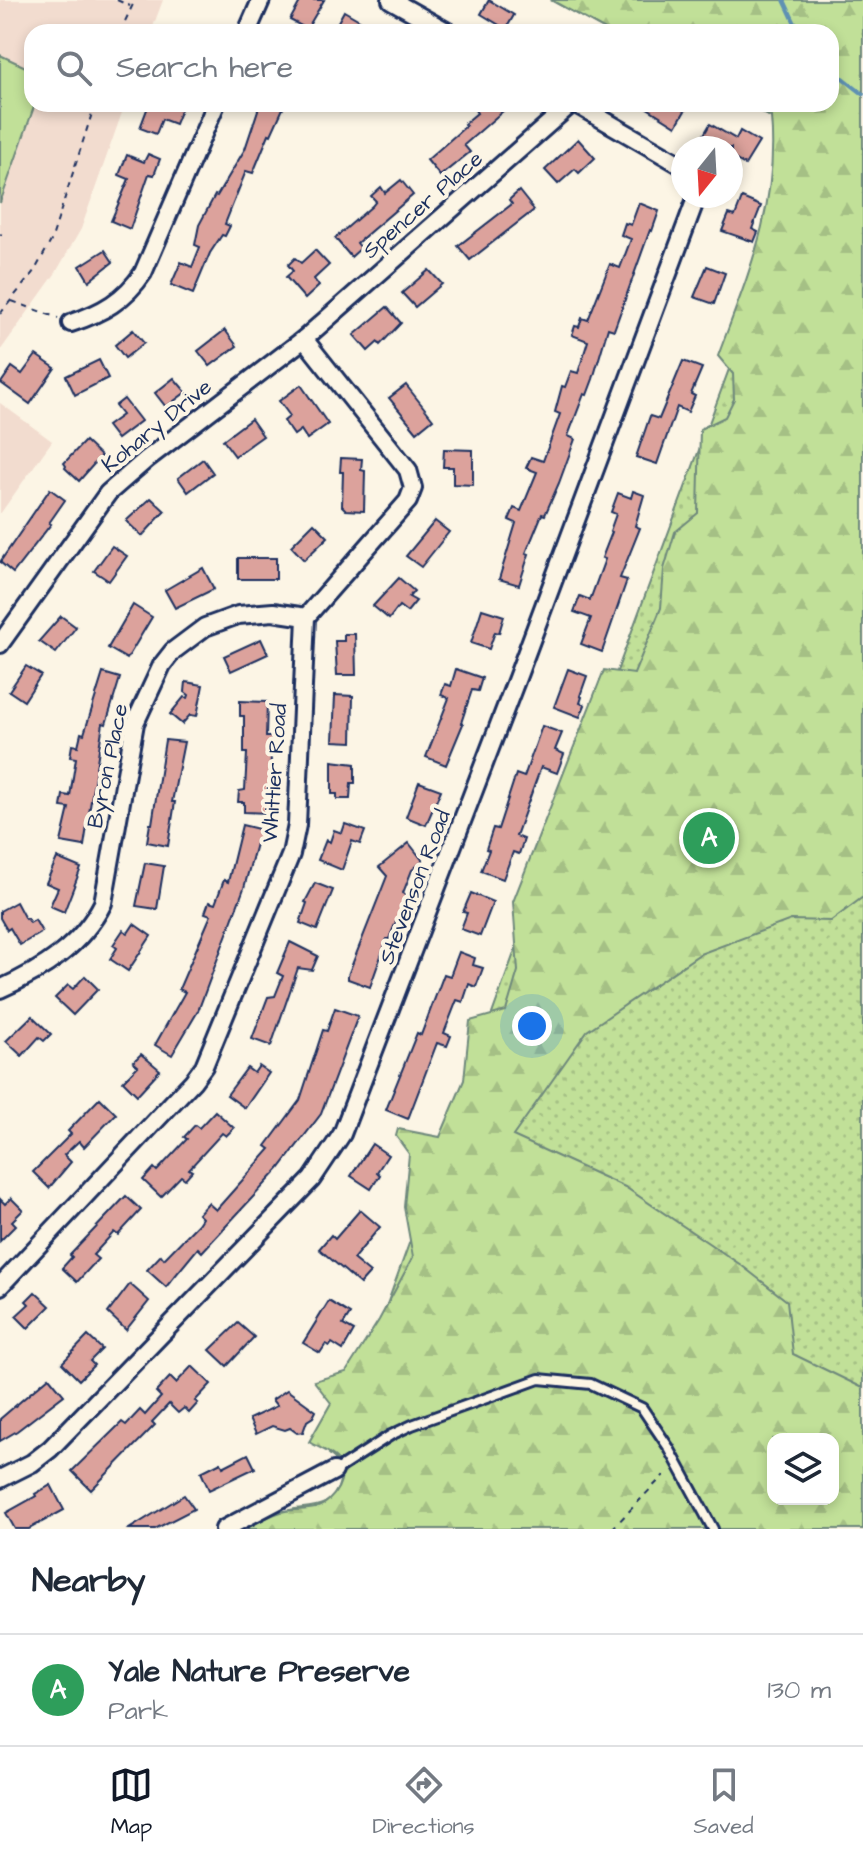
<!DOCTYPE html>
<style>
:root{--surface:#fff;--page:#f2f2f3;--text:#1f2937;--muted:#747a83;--line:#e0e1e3;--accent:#111827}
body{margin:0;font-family:"Architects Daughter",sans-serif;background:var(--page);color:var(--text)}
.controls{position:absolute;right:24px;bottom:24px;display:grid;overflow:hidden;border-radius:16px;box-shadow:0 4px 12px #0003}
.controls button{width:72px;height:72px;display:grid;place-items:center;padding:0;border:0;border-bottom:2px solid var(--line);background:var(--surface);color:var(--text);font:40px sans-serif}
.compass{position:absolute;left:671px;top:136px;width:72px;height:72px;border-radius:50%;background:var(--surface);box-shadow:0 4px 12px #0003;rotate:198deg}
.you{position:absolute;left:532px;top:1026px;width:28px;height:28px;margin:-20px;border:6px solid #fff;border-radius:50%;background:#1a73e8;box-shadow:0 0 0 12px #1a73e833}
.badge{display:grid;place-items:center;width:52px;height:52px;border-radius:50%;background:var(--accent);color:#fff;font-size:26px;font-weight:700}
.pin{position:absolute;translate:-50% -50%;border:4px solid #fff;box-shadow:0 2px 8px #0006}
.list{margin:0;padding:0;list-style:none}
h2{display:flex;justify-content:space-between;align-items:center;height:104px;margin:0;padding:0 32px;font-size:34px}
h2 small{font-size:26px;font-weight:400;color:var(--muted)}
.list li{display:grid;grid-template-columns:52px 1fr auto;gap:24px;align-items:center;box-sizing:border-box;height:112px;padding:0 32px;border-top:2px solid var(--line)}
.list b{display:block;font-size:30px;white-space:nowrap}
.list p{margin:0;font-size:26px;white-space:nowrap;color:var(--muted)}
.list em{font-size:26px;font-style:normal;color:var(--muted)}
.icon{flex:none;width:44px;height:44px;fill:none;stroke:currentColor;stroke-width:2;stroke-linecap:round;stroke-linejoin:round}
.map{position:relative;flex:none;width:863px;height:1529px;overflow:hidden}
.search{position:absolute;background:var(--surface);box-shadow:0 4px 12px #0003;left:24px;right:24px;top:24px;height:88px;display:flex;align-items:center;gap:20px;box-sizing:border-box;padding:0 28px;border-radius:24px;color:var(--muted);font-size:30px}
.sheet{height:216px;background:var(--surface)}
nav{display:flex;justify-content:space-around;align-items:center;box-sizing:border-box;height:112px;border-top:2px solid var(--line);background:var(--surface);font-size:22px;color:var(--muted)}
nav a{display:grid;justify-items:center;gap:4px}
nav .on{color:var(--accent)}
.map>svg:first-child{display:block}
.built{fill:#f2dccf}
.grass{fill:url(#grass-dots);stroke:#6e887b;stroke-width:2;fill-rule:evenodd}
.forest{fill:url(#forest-firs);stroke:#6e887b;stroke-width:2;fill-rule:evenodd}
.pitch{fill:#c1e098;stroke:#6e887b;stroke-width:2}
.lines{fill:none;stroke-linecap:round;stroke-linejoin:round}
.stream{stroke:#5e91b3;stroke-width:4}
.building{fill:#dca29c;stroke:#1b2f5e;stroke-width:2}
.lane-casing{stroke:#1b2f5e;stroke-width:14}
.street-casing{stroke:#1b2f5e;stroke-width:22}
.path{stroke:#1b2f5e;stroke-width:2;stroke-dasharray:6 6;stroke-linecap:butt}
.lane{stroke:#fcf5e5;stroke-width:8}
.street{stroke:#fcf5e5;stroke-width:16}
.labels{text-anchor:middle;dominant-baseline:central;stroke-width:8;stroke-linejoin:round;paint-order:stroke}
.street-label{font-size:22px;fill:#1b2f5e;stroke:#fcf5e5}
</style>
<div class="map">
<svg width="863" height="1529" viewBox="0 0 863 1529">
<defs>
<pattern id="grass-dots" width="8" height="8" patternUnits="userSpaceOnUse" patternTransform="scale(2)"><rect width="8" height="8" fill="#c1e098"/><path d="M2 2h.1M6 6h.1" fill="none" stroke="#a5c085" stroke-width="1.8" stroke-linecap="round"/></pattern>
<pattern id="forest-firs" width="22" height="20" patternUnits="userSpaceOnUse" patternTransform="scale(2)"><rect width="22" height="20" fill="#c1e098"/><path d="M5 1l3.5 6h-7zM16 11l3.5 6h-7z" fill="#a5c085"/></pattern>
</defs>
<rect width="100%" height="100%" fill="#fcf5e5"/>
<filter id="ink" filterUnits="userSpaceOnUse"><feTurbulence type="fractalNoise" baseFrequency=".0125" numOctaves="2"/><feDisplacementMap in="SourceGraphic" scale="16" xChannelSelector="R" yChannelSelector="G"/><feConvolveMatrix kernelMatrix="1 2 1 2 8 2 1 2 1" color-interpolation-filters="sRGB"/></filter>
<g filter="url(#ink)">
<!-- built -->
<g class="built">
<polygon points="0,0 163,0 151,32 32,32 32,104 125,104 81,229 55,274 0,351"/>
<polygon points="0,403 52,441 0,514"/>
</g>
<!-- grass -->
<path class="grass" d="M551,0H863V1529H244C255,1524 267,1517 278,1513C303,1504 333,1514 340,1481C343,1469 339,1461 329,1454L351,1404L577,779L814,140L746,104H831V32H609ZM773,1439H833V1499H773Z"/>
<!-- forest -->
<path class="forest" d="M551,0H863V897L831,921L791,920L700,954L587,1031L513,1136L625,1187L741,1265L787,1301L793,1354L863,1388V1529H244C255,1524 266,1517 278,1513C290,1508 303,1511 315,1508C334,1503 351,1475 336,1458C329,1451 317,1447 309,1442L331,1403L314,1381L346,1372L379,1320L413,1257L404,1207L409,1154L396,1136L398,1129L440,1137L464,1080L470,1021L506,1011L518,971L513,902L604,670L634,674L661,608L664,569L675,532L698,513L700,429L725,417L734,399L733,374L718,356C748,275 779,205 771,117L746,104H831V32H609ZM773,1439H833V1499H773Z"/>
<!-- pitch -->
<polygon class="pitch" points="0,55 32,70 32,104 35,104 0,203"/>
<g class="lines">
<!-- stream -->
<g class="stream">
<polyline points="784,0 799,32"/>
<polyline points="831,69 863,94"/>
</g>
</g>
<!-- building -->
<g class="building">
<polygon points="301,0 324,0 307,29 290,20"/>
<polygon points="489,0 514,15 506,29 481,14"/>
<polygon points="344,11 380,32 340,32 334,29"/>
<polygon points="149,104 168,104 181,109 175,124 162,119 156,134 140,128"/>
<polygon points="260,104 285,104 271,135 269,134 253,173 246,171 225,224 230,226 225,236 222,235 210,253 193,294 171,285 181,262 192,267 200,247 195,245 199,225 215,195 217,196 245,149"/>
<polygon points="482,104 511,104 464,145 470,152 440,176 427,160 466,126 464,124 477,113 475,110"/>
<polygon points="641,104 689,104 676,126"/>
<polygon points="710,124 736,139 740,131 759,142 745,165 731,157 731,148 719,148 702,138"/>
<polygon points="578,139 595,158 579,173 575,169 558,184 545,170"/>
<polygon points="148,154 160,159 154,175 149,174 130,229 111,221 129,179 119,175 127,155 144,162"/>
<polygon points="401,180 413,195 357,243 361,248 351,257 335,238 372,206 376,201 371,196 381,187 385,193"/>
<polygon points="519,191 534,210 470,260 458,246 512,204 509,200"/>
<polygon points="742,198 761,206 752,229 758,232 754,242 722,231 729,214 735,216"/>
<polygon points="639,203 659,211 652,231 650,230 614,330 608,328 593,379 587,395 584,394 568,436 575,439 559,483 545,515 542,514 526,553 529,554 519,585 499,579 516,523 509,520 514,508 521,511 537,472 526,468 531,457 543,461 560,414 555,412 562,386 565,387 571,371 578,373 588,341 572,335 575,326 579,327 582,318 588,320 610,264 620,268 631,239 621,235 625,223 631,225"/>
<polygon points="105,250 113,262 89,281 80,266"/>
<polygon points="315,250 329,265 314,279 319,286 305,299 286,277 293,271 288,265 295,258 301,263"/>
<polygon points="707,266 725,273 714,304 694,297"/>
<polygon points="429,270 442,284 415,307 402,293"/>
<polygon points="387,307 401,323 380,345 378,342 368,351 354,335"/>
<polygon points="133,330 144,343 125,358 115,345"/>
<polygon points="225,330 237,346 210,366 198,351"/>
<polygon points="36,355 55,368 30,404 1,383 12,367 22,374"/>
<polygon points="99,360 108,378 75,395 66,376"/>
<polygon points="683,361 702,368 691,394 695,396 688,412 677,407 657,464 636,457 650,416 659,419"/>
<polygon points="174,378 186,392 166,407 155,393"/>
<polygon points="301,385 328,424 307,439 301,430 294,435 284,421 290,416 279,401"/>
<polygon points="406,385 433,419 417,432 389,398"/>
<polygon points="124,399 141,421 117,439 107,426 122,415 115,406"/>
<polygon points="251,419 263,436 235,456 223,440"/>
<polygon points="85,441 101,456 79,481 65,468 66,466 64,463"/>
<polygon points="444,449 473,450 473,485 453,484 453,467 443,467"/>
<polygon points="341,458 362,459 361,470 365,471 364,511 346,510 342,506 343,472 340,472"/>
<polygon points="203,459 213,473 188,492 178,478"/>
<polygon points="50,489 65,500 49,523 51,524 13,573 0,562"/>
<polygon points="633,491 644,495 635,526 640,528 620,578 627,580 602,652 581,644 591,618 574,612 580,596 590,600 605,559 602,558 612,532 610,531 616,514 611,512 618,493 631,498"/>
<polygon points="151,498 165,511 142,536 126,521"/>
<polygon points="435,521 449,532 421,567 406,556"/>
<polygon points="314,523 328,537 304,560 291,546"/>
<polygon points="112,546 127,556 109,581 94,571"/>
<rect x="238" y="558" width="38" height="21"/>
<polygon points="203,568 214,589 175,608 165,590"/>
<polygon points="399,578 414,591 409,597 416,601 407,612 399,606 389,619 373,606"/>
<polygon points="133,605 152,617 127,659 108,648"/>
<polygon points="482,609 504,616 499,633 495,632 489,649 471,643"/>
<polygon points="61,616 76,627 56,653 39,641"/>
<polygon points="344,634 355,634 356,675 337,675 335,641 344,641"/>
<polygon points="261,639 268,654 231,671 224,656"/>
<polygon points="26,666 41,675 24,701 9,691"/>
<polygon points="456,669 482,678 478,691 472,690 461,723 463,724 446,765 426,757 449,698 441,695 445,684 451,686"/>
<polygon points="568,669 587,676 580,696 582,697 580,703 585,705 580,717 554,707"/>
<polygon points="103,673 120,678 106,724 103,723 84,846 61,842 69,808 61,807 63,795 70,796 76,758 70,757 72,745 78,746 81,733 84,734"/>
<polygon points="186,682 203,685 197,716 190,715 182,724 170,714 184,697 188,698 189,695 185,692"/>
<polygon points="335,695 353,696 352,742 333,741"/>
<polygon points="240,701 267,702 266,737 272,737 268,813 244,812 244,802 238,802 239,791 245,790 247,753 244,753 244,716 240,716"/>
<polygon points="542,726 562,733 555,750 564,754 557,773 541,767 516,836 524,839 519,854 513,852 503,879 481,871 489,850 486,849 493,828 498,829 516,774 524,777"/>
<polygon points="165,740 184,742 172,802 175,802 168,846 147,842 150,824 152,824"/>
<polygon points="332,761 355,764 355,783 351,783 350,799 337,799 337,794 332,794"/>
<polygon points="419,782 441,790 426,825 406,817"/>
<polygon points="345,824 365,831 360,844 352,841 342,870 318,860 326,840 330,842 334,830 342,833"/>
<polygon points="242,825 267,831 264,842 257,840 244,888 198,1011 172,1055 155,1045 185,992 179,989 211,915 205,913 209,902 215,904 224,880 228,882"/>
<polygon points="409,843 423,861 412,870 403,893 407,895 389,939 387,939 370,987 348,979 348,975 387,876 379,867"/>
<polygon points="57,858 81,868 64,912 50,906 58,888 46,883"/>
<polygon points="145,863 164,866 157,909 136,906"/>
<polygon points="315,883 333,890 317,930 300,923 307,903 305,902"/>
<polygon points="471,893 493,902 480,936 461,929 467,913 463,912"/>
<polygon points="16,902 25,919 27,918 30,923 35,920 42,932 20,945 10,928 7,930 0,918 0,911"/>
<polygon points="134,924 151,936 128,971 110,959 117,948 113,945 123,930 128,933"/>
<polygon points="290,942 318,956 312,970 298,968 271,1046 252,1039 268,997 275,996 283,976 277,973"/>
<polygon points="459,952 475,958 473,965 483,968 476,987 469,984 463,1002 457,1000 444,1033 451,1036 447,1046 437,1043 408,1119 386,1110 417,1033 421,1035 444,974 450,976"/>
<polygon points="85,976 98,989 73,1015 55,998 68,985 73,989"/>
<polygon points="335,1008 358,1016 321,1114 279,1169 202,1252 198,1248 166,1287 147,1270 161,1255 164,1259 198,1224 202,1218 198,1214 208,1203 216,1210 270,1149 266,1146 300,1100 323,1030 327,1031"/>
<polygon points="32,1016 51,1034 44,1041 39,1037 22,1056 6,1041"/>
<polygon points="141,1054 160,1070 137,1095 123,1081 138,1066 133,1062"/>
<polygon points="259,1066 269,1073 245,1108 227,1095 247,1068 254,1073"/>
<polygon points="100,1098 116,1114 84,1147 79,1141 64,1155 71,1162 49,1188 33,1172 71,1134 68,1131"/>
<polygon points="215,1111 234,1128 226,1136 222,1133 189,1169 192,1171 185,1179 181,1176 161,1197 143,1180 154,1168 157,1171 187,1139 184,1137 195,1125 199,1128"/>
<polygon points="372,1144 388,1155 377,1172 380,1175 371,1189 351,1176"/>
<polygon points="126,1196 141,1210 118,1235 114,1232 93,1255 98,1259 77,1282 62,1268 72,1257 70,1255"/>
<polygon points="11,1198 23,1210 12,1221 16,1225 0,1241 0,1199 5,1204"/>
<polygon points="360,1210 380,1227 353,1259 370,1273 360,1284 319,1249 331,1235 335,1239"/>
<polygon points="130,1284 149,1301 126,1330 108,1313"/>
<polygon points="35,1292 50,1306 28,1328 16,1316 29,1304 26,1301"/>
<polygon points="329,1301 350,1314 343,1325 354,1331 343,1350 332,1343 330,1346 326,1344 320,1353 303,1343"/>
<polygon points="238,1323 254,1337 227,1366 210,1350"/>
<polygon points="88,1336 102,1349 90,1361 94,1365 79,1380 62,1363"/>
<polygon points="192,1366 211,1384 195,1401 198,1403 189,1413 184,1408 178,1413 169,1404 152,1422 155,1425 91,1490 72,1471 122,1422 126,1425 140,1410 145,1415 161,1397 156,1392 170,1377 176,1383"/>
<polygon points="49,1377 64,1395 17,1431 0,1441 0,1419"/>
<polygon points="287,1390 316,1411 313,1417 307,1421 303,1432 297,1433 290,1428 285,1430 272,1426 256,1434 249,1419 277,1406 272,1400"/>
<polygon points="248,1454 255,1468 209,1490 201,1472 221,1462 223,1467"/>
<polygon points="51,1485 64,1510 29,1529 15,1529 6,1513 36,1496 35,1494"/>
<polygon points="184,1495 194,1509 155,1529 129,1529"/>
</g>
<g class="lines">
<defs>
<polyline id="lane" points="335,1471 391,1435 412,1425 539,1379 591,1384 642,1408 669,1448 713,1529"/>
<g id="street">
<polyline points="391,0 448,32"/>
<polyline points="247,32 261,0"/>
<polyline points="576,104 683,166"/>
<path d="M71,323C102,313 125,300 143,273L216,104"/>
<polyline points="0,644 108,493 147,459 304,339 571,104"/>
<path d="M0,989C43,970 82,945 103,903L135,723L162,665L173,651L205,627L238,615L273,612L306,617"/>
<polyline points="0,1286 193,1081 204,1066 291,854 297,825 306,617 408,501 413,488 408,470 304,339"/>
<polyline points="0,1479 32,1463 50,1449 312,1179 342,1134 517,678 697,196"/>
<polyline points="224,1529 334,1471"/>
</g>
</defs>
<!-- lane casing -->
<use href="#lane" class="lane-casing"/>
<!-- street casing -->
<use href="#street" class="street-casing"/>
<!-- path -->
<g class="path">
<polyline points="117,0 130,6"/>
<polyline points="120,32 135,0"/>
<polyline points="0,234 2,235"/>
<polyline points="12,301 58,318"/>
<polyline points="0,314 35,270 51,241 95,104"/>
<polyline points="612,1529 664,1475"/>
</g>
<!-- lane -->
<use href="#lane" class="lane"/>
<!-- street -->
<use href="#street" class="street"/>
</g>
</g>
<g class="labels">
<!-- street labels -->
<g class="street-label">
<text transform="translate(423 205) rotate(-41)">Spencer Place</text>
<text transform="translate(157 426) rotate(-39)">Kohary Drive</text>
<text transform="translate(108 766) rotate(-78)">Byron Place</text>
<text transform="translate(275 773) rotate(-86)">Whittier Road</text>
<text transform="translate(415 887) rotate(-69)">Stevenson Road</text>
</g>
</g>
</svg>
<div class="controls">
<button><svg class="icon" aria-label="layers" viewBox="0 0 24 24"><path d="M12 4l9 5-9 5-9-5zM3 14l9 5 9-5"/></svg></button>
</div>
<svg class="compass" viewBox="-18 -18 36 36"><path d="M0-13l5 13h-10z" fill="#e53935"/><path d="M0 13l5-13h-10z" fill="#747a83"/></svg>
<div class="you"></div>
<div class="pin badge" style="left:709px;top:838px;background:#2e9e5b">A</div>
<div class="search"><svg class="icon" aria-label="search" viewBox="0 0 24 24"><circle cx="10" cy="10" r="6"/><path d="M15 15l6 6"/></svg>Search here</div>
</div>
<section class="sheet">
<h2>Nearby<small></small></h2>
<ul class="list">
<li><span class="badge" style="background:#2e9e5b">A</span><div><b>Yale Nature Preserve</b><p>Park</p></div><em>130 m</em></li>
</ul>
</section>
<nav>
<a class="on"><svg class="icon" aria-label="map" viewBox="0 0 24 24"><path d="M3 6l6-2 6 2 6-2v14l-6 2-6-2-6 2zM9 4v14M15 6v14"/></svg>Map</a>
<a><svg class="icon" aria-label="directions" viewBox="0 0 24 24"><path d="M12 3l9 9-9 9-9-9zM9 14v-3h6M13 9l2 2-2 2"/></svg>Directions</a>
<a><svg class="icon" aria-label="saved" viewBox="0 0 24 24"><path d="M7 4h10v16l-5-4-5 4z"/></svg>Saved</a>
</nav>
